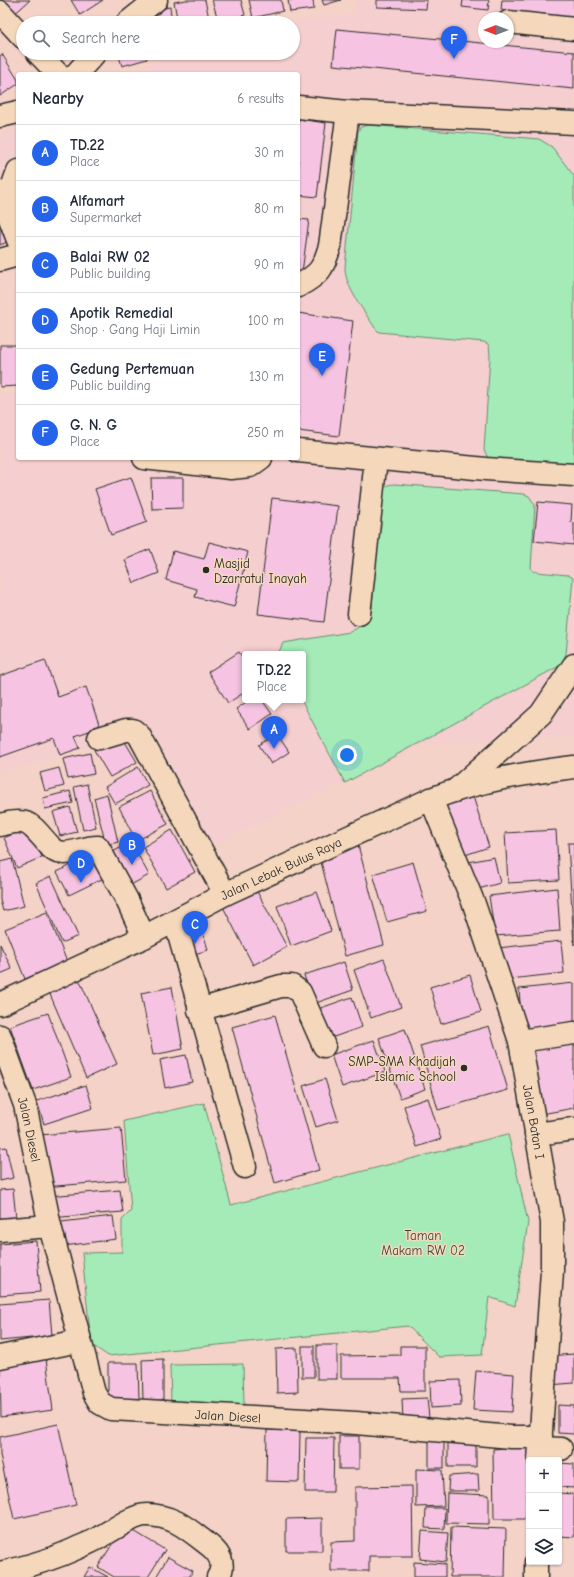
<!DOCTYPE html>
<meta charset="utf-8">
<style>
:root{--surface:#fff;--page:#f2f2f3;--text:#1f2937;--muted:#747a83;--line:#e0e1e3;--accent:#2563eb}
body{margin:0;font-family:"Comic Neue",sans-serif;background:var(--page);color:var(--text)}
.controls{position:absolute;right:12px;bottom:12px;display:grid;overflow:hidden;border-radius:4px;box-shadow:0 1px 3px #0004}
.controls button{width:36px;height:36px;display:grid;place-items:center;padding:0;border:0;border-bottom:1px solid var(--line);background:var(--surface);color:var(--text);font:20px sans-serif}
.compass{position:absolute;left:478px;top:12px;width:36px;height:36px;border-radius:50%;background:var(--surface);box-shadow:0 1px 3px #0004;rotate:270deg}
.you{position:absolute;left:347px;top:755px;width:14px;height:14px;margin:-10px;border:3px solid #fff;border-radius:50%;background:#1a73e8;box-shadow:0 0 0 6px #1a73e833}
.badge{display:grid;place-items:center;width:26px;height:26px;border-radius:50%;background:var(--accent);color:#fff;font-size:13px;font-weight:700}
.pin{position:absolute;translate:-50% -33px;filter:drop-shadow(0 1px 2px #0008)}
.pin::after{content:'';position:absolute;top:21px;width:14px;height:12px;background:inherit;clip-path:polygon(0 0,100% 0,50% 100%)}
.popup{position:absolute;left:242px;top:651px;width:64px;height:52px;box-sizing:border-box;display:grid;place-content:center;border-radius:4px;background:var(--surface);filter:drop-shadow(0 1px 3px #0005);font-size:13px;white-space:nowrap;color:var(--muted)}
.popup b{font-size:15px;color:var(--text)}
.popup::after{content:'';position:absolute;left:50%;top:100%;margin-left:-8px;border:8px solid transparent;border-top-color:var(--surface)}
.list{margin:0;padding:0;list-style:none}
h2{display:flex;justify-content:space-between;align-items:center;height:52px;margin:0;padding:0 16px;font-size:17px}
h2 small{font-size:13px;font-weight:400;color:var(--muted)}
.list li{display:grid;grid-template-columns:26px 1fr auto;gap:12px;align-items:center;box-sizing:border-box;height:56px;padding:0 16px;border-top:1px solid var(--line)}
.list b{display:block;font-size:15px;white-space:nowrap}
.list p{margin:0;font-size:13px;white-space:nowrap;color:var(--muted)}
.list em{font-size:13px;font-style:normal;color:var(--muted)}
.icon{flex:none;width:22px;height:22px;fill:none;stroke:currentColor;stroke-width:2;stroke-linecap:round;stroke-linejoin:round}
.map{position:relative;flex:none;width:574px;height:1577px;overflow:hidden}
.search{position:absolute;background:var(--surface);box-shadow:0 1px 3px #0004;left:16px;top:16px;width:284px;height:44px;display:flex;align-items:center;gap:10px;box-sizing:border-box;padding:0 14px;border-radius:22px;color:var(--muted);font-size:15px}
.panel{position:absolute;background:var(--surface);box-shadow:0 1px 3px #0004;left:16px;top:72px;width:284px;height:388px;border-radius:4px}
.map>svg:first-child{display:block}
.built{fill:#f5cecf;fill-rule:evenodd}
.green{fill:#a5ebb7;stroke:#688b71}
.building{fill:#f6c4e2;stroke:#2b2b2b}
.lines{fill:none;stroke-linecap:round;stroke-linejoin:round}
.minor-casing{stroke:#2b2b2b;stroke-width:25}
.major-casing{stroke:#2b2b2b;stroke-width:25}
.minor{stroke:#f5d8bb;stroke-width:22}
.major{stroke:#f5d8bb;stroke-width:22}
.poi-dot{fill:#2b2b2b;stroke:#f5d8bb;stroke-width:1.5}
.labels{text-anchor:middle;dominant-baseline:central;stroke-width:3;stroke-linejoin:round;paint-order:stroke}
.poi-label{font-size:13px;fill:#2b2b2b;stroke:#f5d8bb;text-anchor:start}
.street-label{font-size:13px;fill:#2b2b2b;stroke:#f5d8bb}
.park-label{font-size:13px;fill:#3d4840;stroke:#f5d8bb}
</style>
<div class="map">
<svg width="574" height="1577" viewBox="0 0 574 1577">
<rect width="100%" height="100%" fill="#f5d2c7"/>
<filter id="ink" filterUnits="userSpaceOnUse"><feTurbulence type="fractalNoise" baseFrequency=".025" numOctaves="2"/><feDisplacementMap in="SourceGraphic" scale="8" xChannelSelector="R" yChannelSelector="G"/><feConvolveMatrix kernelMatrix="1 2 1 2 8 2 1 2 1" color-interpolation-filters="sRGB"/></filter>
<g filter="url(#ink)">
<!-- built -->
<g class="built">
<path d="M353,0H574V737L430,742L200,851L140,733L0,773V396L18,391V458H298V74H129L175,53H293V23H278L358,13ZM484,18H508V42H484ZM245,654H303V700H245Z"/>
<polygon points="18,125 18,363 12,342 17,225 0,171 0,133"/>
</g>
<!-- green -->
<g class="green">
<path d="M368,125L539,139L552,147L574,176V464L570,467L492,460L487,456L484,450L490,356L489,345L484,342L379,332L375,328C365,312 345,287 345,268L358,131L361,127Z"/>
<path d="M394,484L524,494L529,496L535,505L531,568L533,571L537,572L568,575L573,578L566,654L561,665L345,783L301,700H303V654H278L283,643L350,632C360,627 370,620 372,608L380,498C382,488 384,485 394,484Z"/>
<polygon points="204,1103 231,1205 508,1134 528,1222 515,1306 489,1297 482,1355 439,1357 408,1326 108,1356 91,1344 82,1253 122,1252 122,1220 131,1211 124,1121"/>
<polygon points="243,1364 244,1405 171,1406 170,1365"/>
</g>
<!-- building -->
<g class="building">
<polygon points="0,0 30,0 10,18 0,7"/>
<polygon points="71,0 103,0 80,15"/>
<polygon points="186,0 205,0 210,23 178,23 174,2"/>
<polygon points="212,0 241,0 245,15 219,23"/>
<polygon points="249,0 281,0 283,11 253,18"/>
<polygon points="288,0 313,0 314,9 290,12"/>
<polygon points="322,0 341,0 324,5"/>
<polygon points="377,0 427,0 426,9 377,7"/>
<polygon points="463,0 489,0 488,10 462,7"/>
<polygon points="502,0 574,0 574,18 501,10"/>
<polygon points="170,7 172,23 143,23 141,12"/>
<polygon points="337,29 574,52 574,89 333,65"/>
<polygon points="118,53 146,53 147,59 122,66"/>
<polygon points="2,54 18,80 18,84 0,96 0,56"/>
<polygon points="298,119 326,123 317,197 298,195"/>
<polygon points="298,219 309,220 301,280 298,279"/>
<polygon points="0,220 14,239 0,245"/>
<polygon points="298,313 353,321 339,436 298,431"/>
<polygon points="0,345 18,345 18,386 0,387"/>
<polygon points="131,477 147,522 111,535 95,489"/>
<polygon points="151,478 183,478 183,508 152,509"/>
<polygon points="272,498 338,506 324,622 258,614"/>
<polygon points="538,502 572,505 571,522 574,523 574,545 534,541"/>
<polygon points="209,542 248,552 234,607 195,597 197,589 166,580 173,551 204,559"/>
<polygon points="150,549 159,573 134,583 125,560"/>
<polygon points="239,652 245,661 245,692 228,703 208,672"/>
<polygon points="45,660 58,697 86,687 100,727 75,736 80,748 60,755 54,738 0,757 0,676"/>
<polygon points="249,700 262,700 272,714 250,729 236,709"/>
<polygon points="277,734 289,752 271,764 259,745"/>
<polygon points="121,735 137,762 110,777 94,750"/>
<polygon points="90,753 94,774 68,779 63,759"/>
<polygon points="138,767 148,785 115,804 105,787"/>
<polygon points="59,768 64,786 45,791 40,773"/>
<polygon points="87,784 96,827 83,830 74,787"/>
<polygon points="470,787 489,847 459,857 440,797"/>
<polygon points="70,791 73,803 45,809 43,798"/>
<polygon points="150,791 168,824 136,841 119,807"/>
<polygon points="107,794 118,842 106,845 94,798"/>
<polygon points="70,807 77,832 60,836 53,812"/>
<polygon points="29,827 42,857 17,868 4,838"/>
<polygon points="172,830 195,872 166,888 143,847"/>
<polygon points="556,830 559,880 508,883 505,833"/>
<polygon points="131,842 149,875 127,887 109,854"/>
<polygon points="568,843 574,843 574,945"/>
<polygon points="358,845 384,945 345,956 319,854"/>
<polygon points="96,853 108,876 69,895 57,872"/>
<polygon points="494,857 500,883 471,891 464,863"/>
<polygon points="12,859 24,906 3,911 0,900 0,862"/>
<polygon points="413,862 427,911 387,922 373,874"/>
<polygon points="51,876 78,936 62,943 36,883"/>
<polygon points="253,884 287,947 253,965 220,901"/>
<polygon points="557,888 560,931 495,936 489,896"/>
<polygon points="317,892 331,931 291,946 277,906"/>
<polygon points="47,912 67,962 25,979 5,929"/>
<polygon points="203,932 208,950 188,956 182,939"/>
<polygon points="561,941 564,973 501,980 498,948"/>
<polygon points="0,944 12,969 0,974"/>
<polygon points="384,959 401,1007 371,1018 354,970"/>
<polygon points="344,962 353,990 313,1004 304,975"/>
<polygon points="470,975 481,1012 441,1024 430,987"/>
<polygon points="79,979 117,1064 86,1078 49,992"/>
<polygon points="574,983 574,1024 522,1029 519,989"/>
<polygon points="172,987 183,1049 153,1055 141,993"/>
<polygon points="352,997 362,1027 328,1039 318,1009"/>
<polygon points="48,1013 71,1077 33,1090 10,1026"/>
<polygon points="275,1015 319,1170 275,1183 232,1027"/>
<polygon points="489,1026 508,1090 438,1110 420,1046"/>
<polygon points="405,1029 425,1089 400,1098 379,1038"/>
<polygon points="574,1038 574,1108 536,1115 523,1047"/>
<polygon points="374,1040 385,1072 342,1087 331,1055"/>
<polygon points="186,1055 192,1082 165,1088 160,1060"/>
<polygon points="325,1079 338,1120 316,1127 303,1086"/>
<polygon points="86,1085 93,1108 44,1124 37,1101"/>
<polygon points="428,1098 441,1139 417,1147 404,1106"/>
<polygon points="121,1128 126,1180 45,1187 40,1135"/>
<polygon points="6,1147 13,1178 0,1181 0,1148"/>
<polygon points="13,1189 16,1218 0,1220 0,1190"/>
<polygon points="120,1190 123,1212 50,1218 48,1196"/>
<polygon points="113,1216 116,1239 64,1246 61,1222"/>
<polygon points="36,1241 40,1292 0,1295 0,1244"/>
<polygon points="49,1300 52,1336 0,1341 0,1304"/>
<rect x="317" y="1345" width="20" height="34"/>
<rect x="302" y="1346" width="12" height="31"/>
<polygon points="400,1346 425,1346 425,1391 401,1391 400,1378 341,1378 341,1356 400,1355"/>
<polygon points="297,1348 298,1392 277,1393 276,1349"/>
<polygon points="574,1354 574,1383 549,1385 547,1356"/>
<polygon points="46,1359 53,1410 1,1417 0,1366"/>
<polygon points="163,1359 163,1400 143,1400 142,1360"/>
<polygon points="108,1363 138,1363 139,1399 108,1400"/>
<polygon points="476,1371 514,1374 512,1412 473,1410"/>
<polygon points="460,1380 461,1406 431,1408 430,1381"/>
<polygon points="427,1398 429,1418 403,1420 402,1399"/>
<polygon points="558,1405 574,1406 574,1434 558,1433"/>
<polygon points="58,1424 76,1505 14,1519 0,1455 0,1437"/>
<polygon points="267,1430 300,1431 299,1482 266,1481"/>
<rect x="339" y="1436" width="20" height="33"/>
<rect x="448" y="1437" width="28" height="30"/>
<polygon points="306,1438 334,1438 333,1492 305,1492"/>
<rect x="429" y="1439" width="15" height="29"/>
<polygon points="530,1446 526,1519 494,1519 493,1449"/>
<polygon points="559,1463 574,1464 574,1488 559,1487"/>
<polygon points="416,1469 442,1470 444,1506 416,1507"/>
<polygon points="478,1474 479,1491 448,1491 449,1476"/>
<polygon points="412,1486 413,1556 369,1556 369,1571 331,1571 331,1542 355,1541 355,1487"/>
<polygon points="447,1493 489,1495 489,1524 446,1523"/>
<polygon points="559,1493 574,1494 574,1537 559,1536"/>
<polygon points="426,1508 445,1508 444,1529 425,1528"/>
<polygon points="322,1518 322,1551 286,1551 286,1519"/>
<polygon points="124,1525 165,1550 148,1577 114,1577 98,1567"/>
<polygon points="451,1527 506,1529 505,1577 450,1577"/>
<polygon points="422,1531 448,1533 446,1562 420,1559"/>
<polygon points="168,1557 193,1571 189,1577 156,1577"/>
<polygon points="414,1562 445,1564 445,1577 414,1577"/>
<polygon points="90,1567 108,1577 84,1577"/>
</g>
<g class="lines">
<defs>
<g id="minor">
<polyline points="0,12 23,37"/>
<polyline points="508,22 574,29"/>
<polyline points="127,23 156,0"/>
<polyline points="38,53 58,74"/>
<polyline points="76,74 95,53"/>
<polyline points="298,107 348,112 574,123"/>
<polyline points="0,116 18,112"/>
<polyline points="18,171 14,182 18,203"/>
<polyline points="0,192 18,240"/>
<polyline points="0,260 18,255"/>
<path d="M298,286C320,274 323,269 330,246L348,112"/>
<polyline points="298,451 486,469 574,475"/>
<polyline points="144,458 231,468 250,466 261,458"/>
<polyline points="359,614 376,459"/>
<polyline points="99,738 126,730 133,730 139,735 225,894"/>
<polyline points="457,789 541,714 574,665"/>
<path id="s1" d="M431,799L474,904L520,1041L552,1222V1271L539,1460"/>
<path d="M0,825C29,817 30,824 49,845C51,848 54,851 58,852C71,856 85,846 98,847L127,900L144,937"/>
<polyline points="175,921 245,1167"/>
<polyline points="199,1010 281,986 292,986 300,992 324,1046"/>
<path id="s2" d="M0,1036L25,1105L50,1226L94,1393L100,1403L111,1409L356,1423L511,1437H541"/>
<polyline points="520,1041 574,1033"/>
<polyline points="536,1134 574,1129"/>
<polyline points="0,1230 50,1226"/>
<polyline points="0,1357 79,1341"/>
<polyline points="540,1448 561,1449"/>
<path d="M0,1573C26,1567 51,1560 75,1549C84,1545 92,1542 100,1537C112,1531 133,1515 146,1515C174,1515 189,1530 210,1546C220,1554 226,1565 218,1577"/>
<polyline points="536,1577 536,1562"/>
</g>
<g id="major">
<path id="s3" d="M0,1004L144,937L225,894L431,799C477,781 525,773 574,767"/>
</g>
</defs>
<!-- minor casing -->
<use href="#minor" class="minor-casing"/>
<!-- major casing -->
<use href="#major" class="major-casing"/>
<!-- minor -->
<use href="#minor" class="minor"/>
<!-- major -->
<use href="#major" class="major"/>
</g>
</g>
<!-- markers -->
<g class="poi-dot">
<circle cx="206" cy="570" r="4"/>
<circle cx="464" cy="1068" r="4"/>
</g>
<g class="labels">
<!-- poi labels -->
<g class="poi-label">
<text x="214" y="563">Masjid<tspan x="214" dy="15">Dzarratul Inayah</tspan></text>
<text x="456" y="1061" text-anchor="end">SMP-SMA Khadijah<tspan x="456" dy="15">Islamic School</tspan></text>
</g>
<!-- street labels -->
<g class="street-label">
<text stroke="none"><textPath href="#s3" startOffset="312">Jalan Lebak Bulus Raya</textPath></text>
<text stroke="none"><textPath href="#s1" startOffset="340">Jalan Batan I</textPath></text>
<text stroke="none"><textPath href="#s2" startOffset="98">Jalan Diesel</textPath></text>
<text stroke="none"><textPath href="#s2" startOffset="511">Jalan Diesel</textPath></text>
</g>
<!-- park labels -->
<g class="park-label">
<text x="423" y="1235">Taman<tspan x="423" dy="15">Makam RW 02</tspan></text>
</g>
</g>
</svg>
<div class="controls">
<button>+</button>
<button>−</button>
<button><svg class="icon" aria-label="layers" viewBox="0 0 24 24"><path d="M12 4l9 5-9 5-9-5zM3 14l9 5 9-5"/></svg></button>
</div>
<svg class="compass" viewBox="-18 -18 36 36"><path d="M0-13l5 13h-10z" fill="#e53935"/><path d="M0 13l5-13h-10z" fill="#747a83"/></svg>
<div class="you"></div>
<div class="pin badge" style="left:274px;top:749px">A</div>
<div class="popup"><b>TD.22</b>Place</div>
<div class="pin badge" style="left:132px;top:865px">B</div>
<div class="pin badge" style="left:195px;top:944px">C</div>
<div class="pin badge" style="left:81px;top:883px">D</div>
<div class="pin badge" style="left:322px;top:376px">E</div>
<div class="pin badge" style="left:454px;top:59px">F</div>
<div class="search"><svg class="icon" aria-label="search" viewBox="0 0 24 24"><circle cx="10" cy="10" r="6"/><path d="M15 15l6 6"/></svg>Search here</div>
<section class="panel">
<h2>Nearby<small>6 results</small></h2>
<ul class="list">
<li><span class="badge">A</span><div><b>TD.22</b><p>Place</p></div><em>30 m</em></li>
<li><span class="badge">B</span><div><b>Alfamart</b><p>Supermarket</p></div><em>80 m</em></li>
<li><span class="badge">C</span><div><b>Balai RW 02</b><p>Public building</p></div><em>90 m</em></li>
<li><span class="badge">D</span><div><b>Apotik Remedial</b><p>Shop · Gang Haji Limin</p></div><em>100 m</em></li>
<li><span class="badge">E</span><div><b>Gedung Pertemuan</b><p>Public building</p></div><em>130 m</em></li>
<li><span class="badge">F</span><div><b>G. N. G</b><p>Place</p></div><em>250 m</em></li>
</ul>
</section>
</div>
